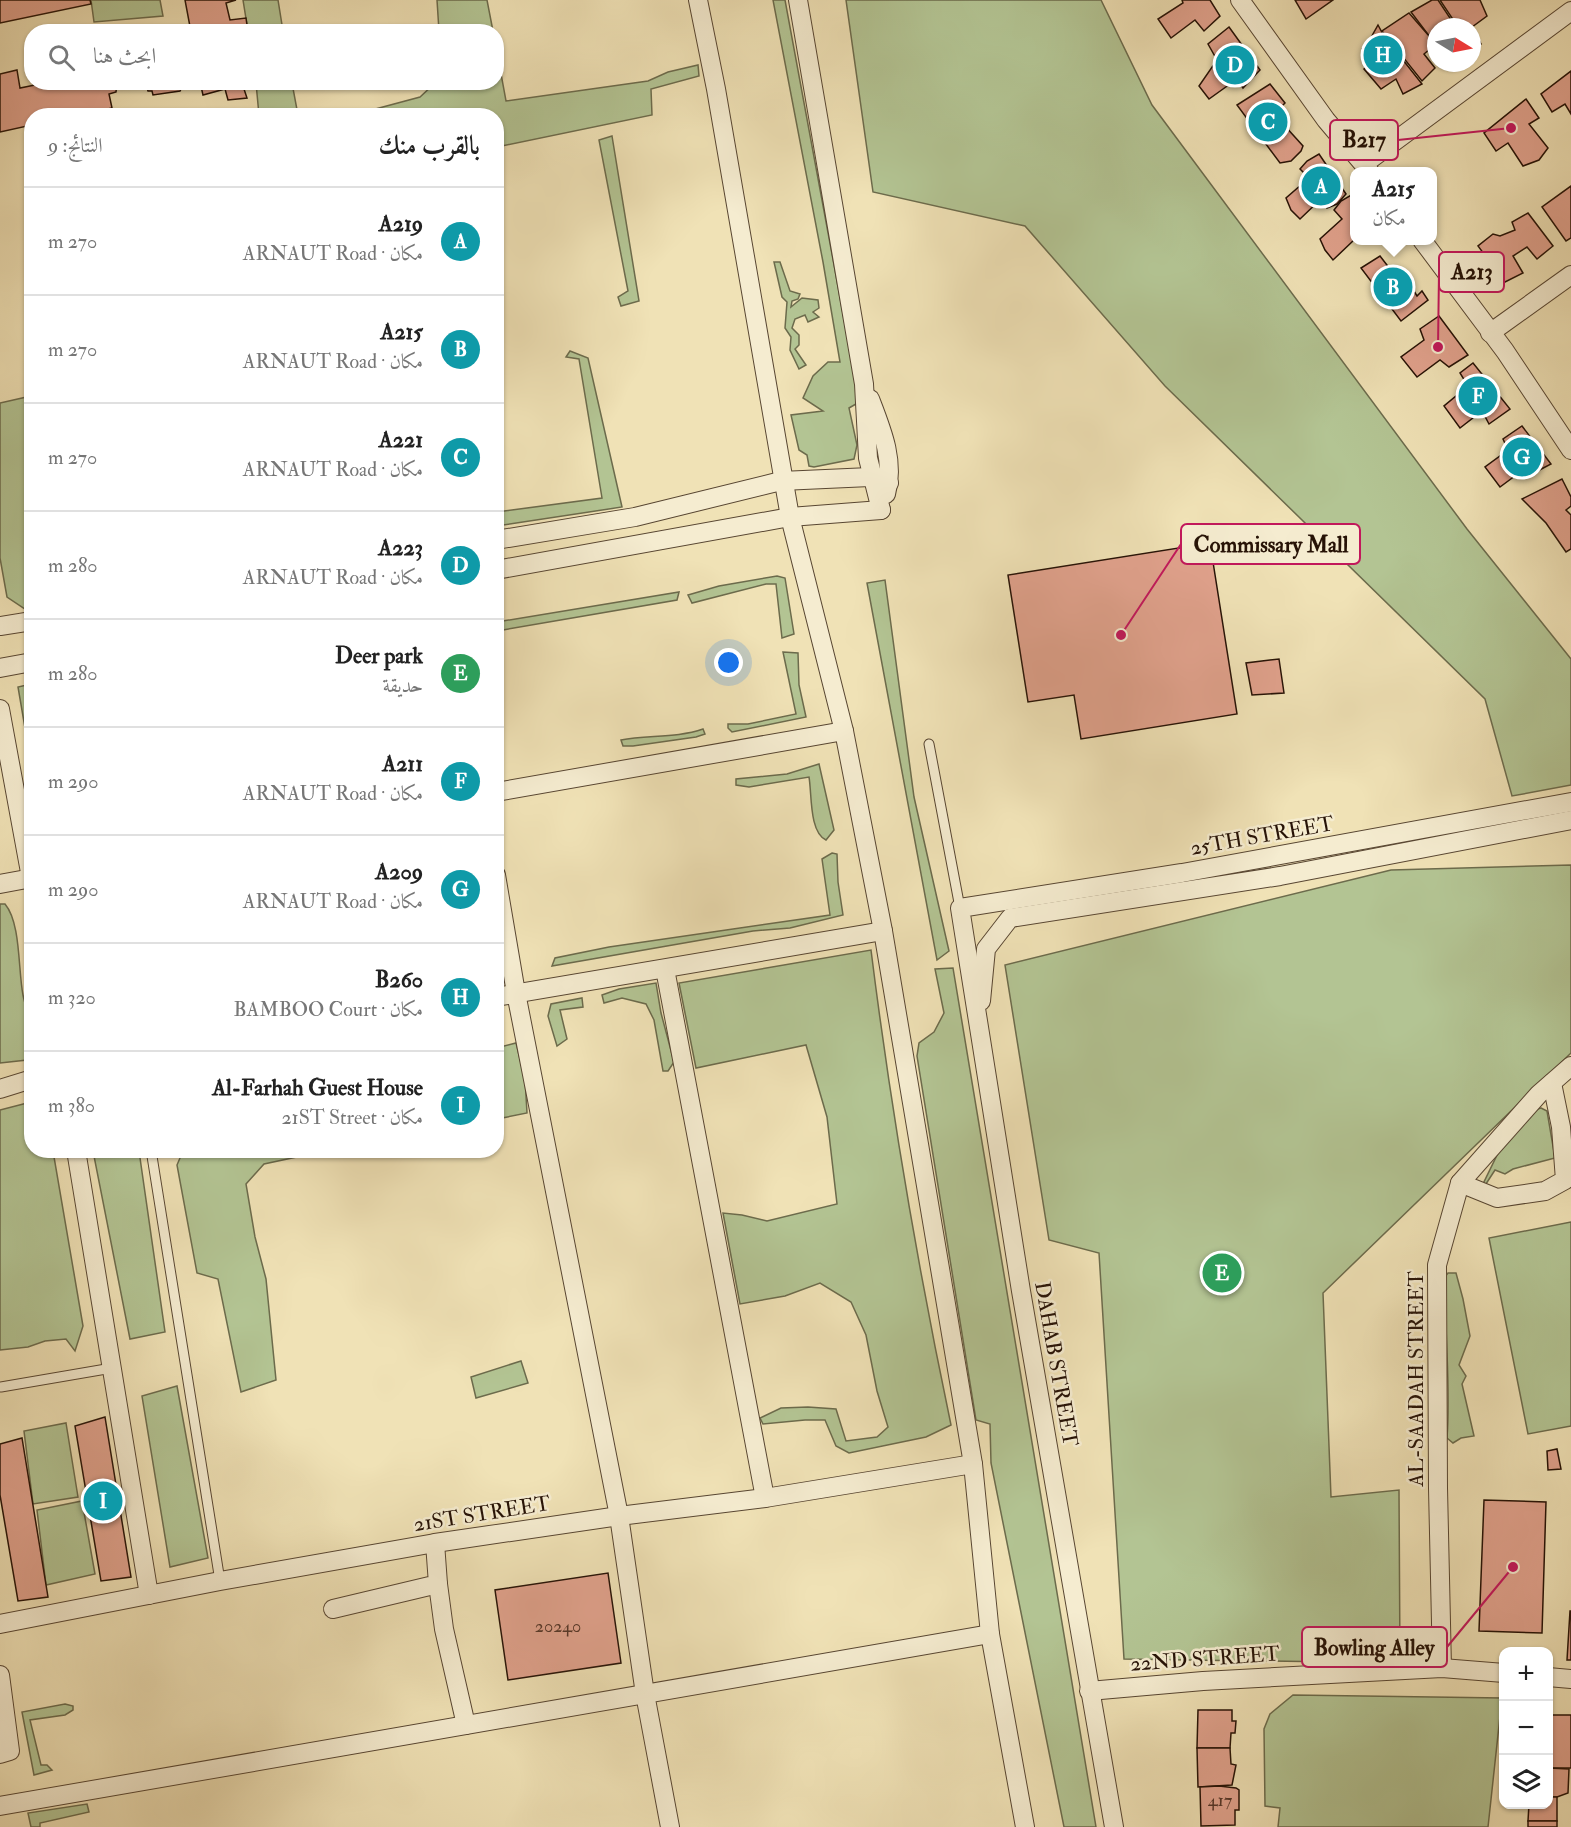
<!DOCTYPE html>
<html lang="ar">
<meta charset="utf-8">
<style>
:root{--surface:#fff;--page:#f6f6f6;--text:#222;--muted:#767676;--line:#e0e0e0;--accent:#7c3aed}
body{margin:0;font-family:"IM FELL Double Pica",Amiri,serif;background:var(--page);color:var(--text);direction:rtl}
.controls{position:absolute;right:18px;bottom:18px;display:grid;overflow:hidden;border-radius:12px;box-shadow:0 2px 4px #0004}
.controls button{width:54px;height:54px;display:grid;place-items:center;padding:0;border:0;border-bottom:2px solid var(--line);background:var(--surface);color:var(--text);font:30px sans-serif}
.compass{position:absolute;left:1427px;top:18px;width:54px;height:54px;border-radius:50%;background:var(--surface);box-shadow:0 2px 4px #0004;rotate:100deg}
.you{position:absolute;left:729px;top:663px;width:21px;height:21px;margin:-15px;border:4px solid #fff;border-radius:50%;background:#1a73e8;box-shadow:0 0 0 9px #1a73e833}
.badge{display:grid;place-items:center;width:39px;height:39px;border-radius:50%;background:var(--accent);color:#fff;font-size:20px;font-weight:700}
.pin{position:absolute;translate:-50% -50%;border:3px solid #fff;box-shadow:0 2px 6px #0006}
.popup{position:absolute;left:1350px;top:167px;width:87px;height:78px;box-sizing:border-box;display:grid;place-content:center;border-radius:12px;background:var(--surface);filter:drop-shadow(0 2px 4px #0005);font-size:20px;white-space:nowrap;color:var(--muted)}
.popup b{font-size:22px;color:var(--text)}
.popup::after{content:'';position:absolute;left:50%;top:100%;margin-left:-12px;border:12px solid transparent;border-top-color:var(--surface)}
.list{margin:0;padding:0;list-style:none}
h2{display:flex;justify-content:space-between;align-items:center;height:78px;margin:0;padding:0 24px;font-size:26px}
h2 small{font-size:20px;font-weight:400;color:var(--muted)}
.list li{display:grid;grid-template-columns:39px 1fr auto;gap:18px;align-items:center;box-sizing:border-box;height:108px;padding:0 24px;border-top:2px solid var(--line)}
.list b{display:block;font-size:22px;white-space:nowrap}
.list p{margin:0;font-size:20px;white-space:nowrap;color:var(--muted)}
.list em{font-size:20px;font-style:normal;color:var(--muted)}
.icon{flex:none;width:33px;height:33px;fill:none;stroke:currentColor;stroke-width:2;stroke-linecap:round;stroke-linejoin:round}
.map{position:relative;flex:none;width:1571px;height:1827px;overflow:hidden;direction:ltr}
.search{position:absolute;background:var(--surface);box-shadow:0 2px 4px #0004;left:24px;top:24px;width:480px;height:66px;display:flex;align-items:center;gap:15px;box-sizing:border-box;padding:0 21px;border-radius:24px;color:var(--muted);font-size:22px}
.panel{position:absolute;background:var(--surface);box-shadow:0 2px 4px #0004;left:24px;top:108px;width:480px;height:1050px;border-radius:24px;direction:rtl}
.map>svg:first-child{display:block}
.green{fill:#b3c493;stroke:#6c6b4c;stroke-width:1.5}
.building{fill:#e1a28d;stroke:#261206;stroke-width:1.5}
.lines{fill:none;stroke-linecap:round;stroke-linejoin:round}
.service-casing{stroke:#584632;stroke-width:11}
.minor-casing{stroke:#584632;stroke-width:20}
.service{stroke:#f5ecd0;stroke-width:9}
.minor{stroke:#f5ecd0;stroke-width:18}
.labels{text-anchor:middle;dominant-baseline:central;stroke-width:5;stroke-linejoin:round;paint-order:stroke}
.number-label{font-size:18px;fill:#553628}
.street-label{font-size:21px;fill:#261206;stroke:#f5ecd0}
.leader{fill:none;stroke:#c2185b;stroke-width:2}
.callout-dot{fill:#c2185b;stroke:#f5ecd0;stroke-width:2}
.callout{fill:#f5ecd0;stroke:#c2185b;stroke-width:2}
.callout-label{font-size:22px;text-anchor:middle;font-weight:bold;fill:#261206}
</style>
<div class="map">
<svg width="1571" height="1827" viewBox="0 0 1571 1827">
<rect width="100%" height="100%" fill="#f0e2b6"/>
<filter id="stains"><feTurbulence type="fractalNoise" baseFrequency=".00333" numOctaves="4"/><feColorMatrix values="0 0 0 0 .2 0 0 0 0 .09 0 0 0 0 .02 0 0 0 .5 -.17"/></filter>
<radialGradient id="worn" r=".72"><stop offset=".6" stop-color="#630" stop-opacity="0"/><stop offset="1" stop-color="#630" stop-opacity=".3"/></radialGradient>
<!-- green -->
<g class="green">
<polygon points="91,0 160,0 163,16 94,22"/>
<polygon points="243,0 278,0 283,31 248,31"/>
<polygon points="437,0 487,0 493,31 439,31"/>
<polygon points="773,0 785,0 856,384 856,404 849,408 857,445 854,459 814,467 809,466 807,455 799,450 791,415 823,411 803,398 813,376 828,362 840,362 823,262"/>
<polygon points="846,0 1101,0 1152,105 1467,529 1571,659 1571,785 1512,796 1485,699 1165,386 1025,226 873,192"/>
<polygon points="497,52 506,101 648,81 668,72 698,65 699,76 651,89 652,115 497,147 496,116 353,115 420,97 435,83 496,82"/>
<polygon points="256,83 292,83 298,115 259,115"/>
<polygon points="612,136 639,301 621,306 618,297 628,291 599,140"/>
<polygon points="774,262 780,262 790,291 800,294 798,299 792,301 791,307 802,298 818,300 819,308 813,312 819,317 808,322 805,315 795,319 792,328 799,335 799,345 795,349 806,365 799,369 790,350 791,337 785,328 787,302 782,297"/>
<polygon points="570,351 588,358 622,507 497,526 497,512 602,498 579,359 566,357"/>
<polygon points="31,396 31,613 7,597 0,558 0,403"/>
<polygon points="777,576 785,578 794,634 782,638 776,584 766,584 692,603 688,595 719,586"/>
<polygon points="885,580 914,797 949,951 937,960 867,583"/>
<polygon points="679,592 677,600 497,631 497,622"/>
<polygon points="783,652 798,653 799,685 806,717 732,732 728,728 728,724 748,724 796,714"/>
<polygon points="31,684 32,684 31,763 18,687"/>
<path d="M703,729L705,734L696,737L633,746H623L621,740C648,735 677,738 703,729Z"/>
<path d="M819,764L834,830L826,840C809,832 812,794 809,777L749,787L736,785V779L787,774Z"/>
<polygon points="832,853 837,854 838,882 843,915 790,928 753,931 552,966 555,958 609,947 830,915 822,859"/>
<polygon points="1571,865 1571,1053 1323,1293 1331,1497 1399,1490 1400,1663 1124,1659 1099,1253 1049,1240 1005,965 1391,870"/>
<path d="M0,904H5C21,923 18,970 23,995C25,1006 30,1016 32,1027C33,1038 29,1049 27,1060L0,1063Z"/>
<path d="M871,950C891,1110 918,1268 951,1425L926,1437L849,1453L836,1446L825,1420H805L763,1424L760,1418L781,1408L808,1407L836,1409L846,1441L877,1437L888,1427L877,1391L866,1335L851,1302L820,1283L785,1296L740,1304L723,1213L742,1215L767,1221L837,1204L827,1117L806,1045L696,1068L679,983Z"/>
<polygon points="953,968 1096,1827 1064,1827 991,1463 990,1424 976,1420 917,1056 919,1043 934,1032 944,1013 935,969"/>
<polygon points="656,983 661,1013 674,1062 668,1071 663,1071 654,1020 646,1004 622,998 604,1003 602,995 619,989"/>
<polygon points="582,998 583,1007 560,1010 567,1039 557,1046 548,1016 551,1004"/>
<polygon points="516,1043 525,1079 527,1113 497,1119 496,1048"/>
<polygon points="31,1102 32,1150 53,1151 83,1326 75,1351 66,1339 45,1341 28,1347 0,1350 0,1110"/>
<polygon points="1541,1108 1547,1111 1555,1158 1513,1169 1505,1174 1495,1170 1484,1187 1482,1186 1502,1145 1534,1110"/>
<polygon points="93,1151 139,1151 165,1332 130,1339"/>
<polygon points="183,1151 325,1151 264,1164 246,1184 255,1237 266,1279 276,1380 241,1392 218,1279 197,1273 177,1165"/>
<polygon points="1571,1222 1571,1426 1528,1434 1489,1238"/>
<path d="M1448,1273H1456L1463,1299L1470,1336L1459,1365L1466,1376L1462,1384L1474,1436L1461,1438L1453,1443L1447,1438C1450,1400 1447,1362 1446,1325C1445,1309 1446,1295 1444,1278Z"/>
<polygon points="521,1361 528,1383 476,1398 471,1377"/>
<polygon points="177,1386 208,1558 170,1567 142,1396"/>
<polygon points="66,1423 78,1497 33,1504 24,1431"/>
<polygon points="82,1501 95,1574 46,1585 37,1510"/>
<polygon points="1293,1695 1502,1698 1488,1827 1278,1827 1280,1808 1265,1806 1264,1729 1270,1714"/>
<polygon points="65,1704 73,1706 73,1710 65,1715 30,1720 41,1765 47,1765 52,1770 34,1775 22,1712"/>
<polygon points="87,1804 89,1812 40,1823 40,1827 31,1827 28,1813"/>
</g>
<!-- building -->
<g class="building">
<polygon points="0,0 90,0 91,4 0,23"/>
<polygon points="185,0 236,0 226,3 230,20 246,18 248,32 191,32"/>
<polygon points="1182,0 1210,0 1220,16 1204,31 1195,20 1171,38 1158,19 1183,3"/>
<polygon points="1295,0 1333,0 1306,19"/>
<polygon points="1432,0 1438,0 1456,27 1436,27 1436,45 1411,12"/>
<polygon points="1440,0 1480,0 1487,16 1472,27 1458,27"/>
<polygon points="1409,13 1436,44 1424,54 1435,68 1422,81 1382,31"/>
<polygon points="1378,25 1384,36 1422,84 1403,94 1396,79 1381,89 1364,69 1373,60 1362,49 1369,41"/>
<polygon points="1229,27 1260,70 1243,88 1237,79 1209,99 1199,86 1217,60 1208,44"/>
<polygon points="1472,27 1481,44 1473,48 1472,47"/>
<polygon points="17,70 20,88 40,84 40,82 117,82 116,92 109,94 112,108 77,116 32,116 32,125 0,132 0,74"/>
<polygon points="1571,71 1571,114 1565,104 1552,112 1541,94"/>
<polygon points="145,82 182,82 182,87 180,91 153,95 152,91 148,91"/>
<polygon points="200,82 258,82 259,85 243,86 247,98 228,100 225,89 203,95"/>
<polygon points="1270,84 1285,103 1281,107 1289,119 1284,125 1303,146 1301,151 1291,161 1280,163 1237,105"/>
<polygon points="1526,99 1539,118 1529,124 1548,148 1539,160 1523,166 1508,143 1496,151 1484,133"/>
<polygon points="1319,154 1346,194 1337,204 1327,208 1322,198 1300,219 1291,210 1286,198 1309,178 1300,169 1307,161"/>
<polygon points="1571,186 1571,238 1566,241 1542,207"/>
<polygon points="1353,194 1354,240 1333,260 1325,250 1320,239 1342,219 1334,210 1341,201"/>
<polygon points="1528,213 1553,246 1537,259 1527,247 1513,256 1523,273 1505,282 1478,246 1493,234 1500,236 1515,230 1512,222"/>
<polygon points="1380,256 1400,282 1406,278 1417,296 1422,291 1428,300 1401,321 1361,268"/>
<polygon points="1439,316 1468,355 1449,367 1440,360 1417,377 1401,357 1424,340 1420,329"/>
<polygon points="1473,363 1510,409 1489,424 1482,411 1460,428 1444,406 1468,386 1460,373"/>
<polygon points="1522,426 1551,464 1528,476 1523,470 1500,487 1485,467 1508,450 1503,439"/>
<polygon points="1562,479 1571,497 1571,506 1566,510 1571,515 1571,549 1566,552 1546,523 1522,499"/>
<polygon points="1210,543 1237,714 1081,739 1074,695 1028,702 1008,575"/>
<polygon points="1279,659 1284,693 1252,695 1246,663"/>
<polygon points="105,1417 131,1577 101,1581 75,1426"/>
<polygon points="22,1438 48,1597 18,1601 0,1495 0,1444"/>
<polygon points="1557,1449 1561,1469 1548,1470 1547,1451"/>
<polygon points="1484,1500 1546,1502 1542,1633 1479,1631"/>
<polygon points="608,1573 621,1663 508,1680 495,1590"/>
<polygon points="1570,1611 1571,1611 1571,1660 1567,1660"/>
<polygon points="1198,1710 1232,1710 1232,1721 1236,1721 1235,1733 1231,1733 1230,1748 1197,1748"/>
<rect x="1548" y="1715" width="23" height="53"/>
<polygon points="1197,1748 1230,1748 1231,1764 1236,1765 1232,1785 1198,1787"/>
<polygon points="1548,1768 1569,1769 1568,1793 1557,1797 1548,1797"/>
<polygon points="1219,1786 1236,1788 1239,1790 1239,1810 1235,1810 1235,1825 1201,1826 1200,1787"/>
<polygon points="1548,1797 1557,1797 1557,1821 1528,1821 1529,1804 1548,1804"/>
<rect x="1528" y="1821" width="29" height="6"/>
</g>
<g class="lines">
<defs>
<g id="service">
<polyline points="929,744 960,908"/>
<polyline points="151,1150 220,1581"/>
<polyline points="1,1387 112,1368"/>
</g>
<g id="minor">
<polyline points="698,0 716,89 790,517 844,731 883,931 973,1464 990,1634 1025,1827"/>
<polyline points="798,0 864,384 868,458 881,510"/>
<polyline points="1240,0 1326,120 1370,172"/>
<polyline points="1364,164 1571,11"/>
<polyline points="1422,240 1505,351 1571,450"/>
<polyline points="1490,333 1571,275"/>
<path d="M870,399C882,430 895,461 886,494"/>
<polyline points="496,540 635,517 781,481 870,477 889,483"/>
<polyline points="496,570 790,517 881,510"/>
<polyline points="0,626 32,621"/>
<polyline points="0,668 32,662"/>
<polyline points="0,709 32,883"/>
<polyline points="496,792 844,731"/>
<polyline points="496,875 516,993 619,1516 645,1694 670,1827"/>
<polyline points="0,884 32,878"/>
<polyline points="665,969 765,1498"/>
<polyline points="496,997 883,931"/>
<polyline points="981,1001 986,949 1010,918 1280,876 1571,820"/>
<polyline points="0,1089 32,1079"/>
<polyline points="76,1150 149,1595"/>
<polyline points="1460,1183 1497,1198 1545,1191 1565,1180 1561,1127 1552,1083"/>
<polyline points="438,1584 444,1629 466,1725"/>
<polyline points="333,1609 438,1584 435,1543"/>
<polyline points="0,1624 220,1581 435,1543 619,1516 765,1498 973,1464"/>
<polyline points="1442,1668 1438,1488 1437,1265 1460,1183 1539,1094 1571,1066"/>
<polyline points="0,1675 10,1751 0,1754"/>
<polyline points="1548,1677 1571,1679"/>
<polyline points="1089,1691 1203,1681 1442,1668 1504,1673"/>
<polyline points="0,1806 990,1634"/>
<polyline points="1114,1827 1021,1291 960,908 1182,873 1571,802"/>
</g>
</defs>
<!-- service casing -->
<use href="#service" class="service-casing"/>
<!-- minor casing -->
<use href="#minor" class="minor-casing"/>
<!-- service -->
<use href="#service" class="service"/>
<!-- minor -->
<use href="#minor" class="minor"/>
</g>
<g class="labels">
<!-- number labels -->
<g class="number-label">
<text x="558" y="1626">20240</text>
<text x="1220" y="1800">417</text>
</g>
<!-- street labels -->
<g class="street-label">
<text transform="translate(1262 836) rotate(-10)">25TH STREET</text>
<text transform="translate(1056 1364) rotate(80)">DAHAB STREET</text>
<text transform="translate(1416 1379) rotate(-90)">AL-SAADAH STREET</text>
<text transform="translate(482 1514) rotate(-9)">21ST STREET</text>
<text transform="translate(1205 1659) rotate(-4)">22ND STREET</text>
</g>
</g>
<!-- callouts -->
<path class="leader" d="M1511 128L1398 140M1438 347L1439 272M1121 635L1181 544M1513 1567L1447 1647"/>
<g class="callout-dot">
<circle cx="1511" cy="128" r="6"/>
<circle cx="1438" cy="347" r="6"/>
<circle cx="1121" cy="635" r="6"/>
<circle cx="1513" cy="1567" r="6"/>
</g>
<g class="callout">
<rect x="1330" y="120" width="68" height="40" rx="6"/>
<rect x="1439" y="252" width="65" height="40" rx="6"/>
<rect x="1181" y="524" width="179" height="40" rx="6"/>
<rect x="1302" y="1627" width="145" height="40" rx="6"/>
</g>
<g class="callout-label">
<text x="1364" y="147">B217</text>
<text x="1472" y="279">A213</text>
<text x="1271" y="552">Commissary Mall</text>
<text x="1374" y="1655">Bowling Alley</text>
</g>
<rect width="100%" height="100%" filter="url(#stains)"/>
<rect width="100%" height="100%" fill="url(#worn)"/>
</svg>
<div class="controls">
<button>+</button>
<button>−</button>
<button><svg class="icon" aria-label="layers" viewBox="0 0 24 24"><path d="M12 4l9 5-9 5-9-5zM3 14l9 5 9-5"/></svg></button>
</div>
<svg class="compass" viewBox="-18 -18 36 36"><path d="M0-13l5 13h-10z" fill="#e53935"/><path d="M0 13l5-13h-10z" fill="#767676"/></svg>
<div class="you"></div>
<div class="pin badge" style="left:1321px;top:186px;background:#0f9aa8">A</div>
<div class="pin badge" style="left:1393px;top:287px;background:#0f9aa8">B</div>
<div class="popup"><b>A215</b>مكان</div>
<div class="pin badge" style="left:1268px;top:122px;background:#0f9aa8">C</div>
<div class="pin badge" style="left:1235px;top:65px;background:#0f9aa8">D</div>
<div class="pin badge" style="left:1222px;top:1273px;background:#2e9e5b">E</div>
<div class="pin badge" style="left:1478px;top:396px;background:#0f9aa8">F</div>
<div class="pin badge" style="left:1522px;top:457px;background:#0f9aa8">G</div>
<div class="pin badge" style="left:1383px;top:55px;background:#0f9aa8">H</div>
<div class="pin badge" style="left:103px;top:1501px;background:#0f9aa8">I</div>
<div class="search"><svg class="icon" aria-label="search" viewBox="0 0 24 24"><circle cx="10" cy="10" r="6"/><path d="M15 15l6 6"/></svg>ابحث هنا</div>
<section class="panel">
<h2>بالقرب منك<small>النتائج: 9</small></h2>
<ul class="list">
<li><span class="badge" style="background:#0f9aa8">A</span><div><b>A219</b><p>مكان · ARNAUT Road</p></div><em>270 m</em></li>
<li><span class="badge" style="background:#0f9aa8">B</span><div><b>A215</b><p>مكان · ARNAUT Road</p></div><em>270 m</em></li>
<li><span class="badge" style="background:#0f9aa8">C</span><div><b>A221</b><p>مكان · ARNAUT Road</p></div><em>270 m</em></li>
<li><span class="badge" style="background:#0f9aa8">D</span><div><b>A223</b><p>مكان · ARNAUT Road</p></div><em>280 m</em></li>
<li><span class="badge" style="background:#2e9e5b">E</span><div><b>Deer park</b><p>حديقة</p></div><em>280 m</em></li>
<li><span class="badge" style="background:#0f9aa8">F</span><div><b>A211</b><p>مكان · ARNAUT Road</p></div><em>290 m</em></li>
<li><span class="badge" style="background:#0f9aa8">G</span><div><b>A209</b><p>مكان · ARNAUT Road</p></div><em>290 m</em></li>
<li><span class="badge" style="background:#0f9aa8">H</span><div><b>B260</b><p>مكان · BAMBOO Court</p></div><em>320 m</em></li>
<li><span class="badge" style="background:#0f9aa8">I</span><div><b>Al-Farhah Guest House</b><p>مكان · 21ST Street</p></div><em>380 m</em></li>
</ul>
</section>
</div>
